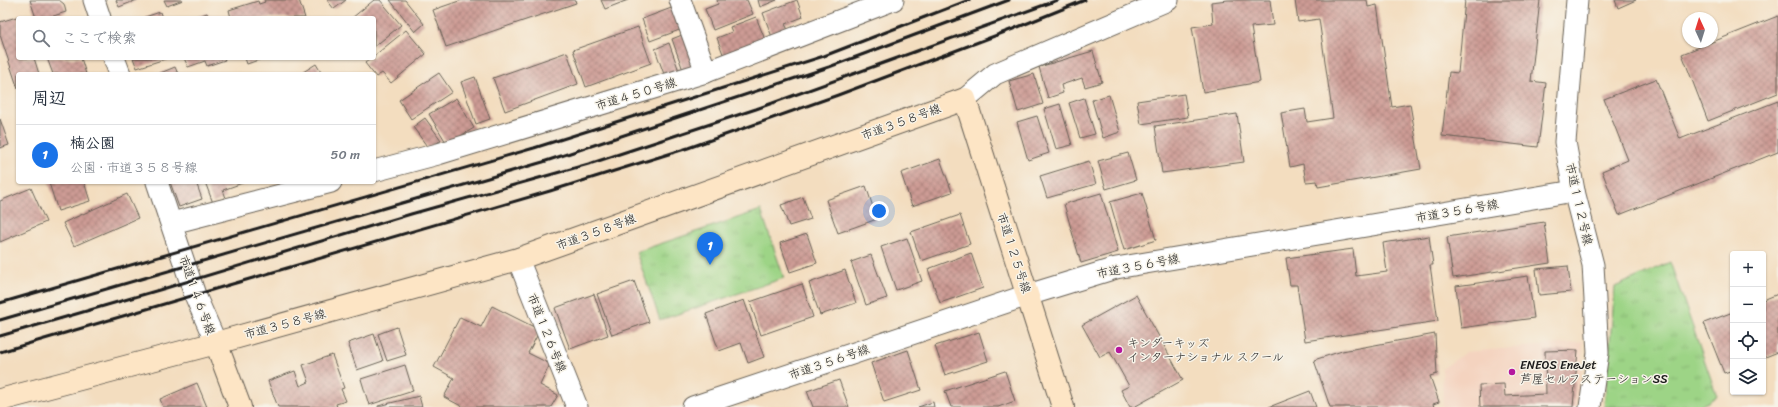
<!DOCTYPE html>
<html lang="ja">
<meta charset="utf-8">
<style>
:root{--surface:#fff;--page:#f2f2f3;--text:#1f2937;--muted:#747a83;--line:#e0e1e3;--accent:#1a73e8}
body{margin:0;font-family:Sriracha,"Klee One",sans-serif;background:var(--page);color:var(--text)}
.controls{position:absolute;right:12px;bottom:12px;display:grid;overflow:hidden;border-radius:4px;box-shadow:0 1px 3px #0004}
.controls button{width:36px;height:36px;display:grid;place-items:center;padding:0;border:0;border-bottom:1px solid var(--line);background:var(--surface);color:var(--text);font:20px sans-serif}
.compass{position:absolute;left:1682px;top:12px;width:36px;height:36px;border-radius:50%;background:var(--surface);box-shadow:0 1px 3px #0004;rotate:356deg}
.you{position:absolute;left:879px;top:211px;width:14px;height:14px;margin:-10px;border:3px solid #fff;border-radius:50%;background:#1a73e8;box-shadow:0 0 0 6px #1a73e833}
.badge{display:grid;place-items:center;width:26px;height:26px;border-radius:50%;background:var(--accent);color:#fff;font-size:13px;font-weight:700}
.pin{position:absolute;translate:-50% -33px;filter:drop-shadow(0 1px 2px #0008)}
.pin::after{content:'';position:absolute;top:21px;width:14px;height:12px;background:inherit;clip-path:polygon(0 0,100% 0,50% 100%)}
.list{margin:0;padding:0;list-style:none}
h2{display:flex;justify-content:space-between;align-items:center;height:52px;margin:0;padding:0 16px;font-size:17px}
h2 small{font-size:13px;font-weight:400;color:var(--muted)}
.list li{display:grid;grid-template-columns:26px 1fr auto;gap:12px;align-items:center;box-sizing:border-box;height:60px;padding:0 16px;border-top:1px solid var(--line)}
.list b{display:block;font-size:15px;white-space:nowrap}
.list p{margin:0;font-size:13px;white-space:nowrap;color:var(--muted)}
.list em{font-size:13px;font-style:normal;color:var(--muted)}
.icon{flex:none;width:22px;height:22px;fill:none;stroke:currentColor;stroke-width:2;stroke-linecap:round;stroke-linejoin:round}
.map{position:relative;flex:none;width:1778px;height:407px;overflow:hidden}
.search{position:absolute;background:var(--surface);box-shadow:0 1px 3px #0004;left:16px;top:16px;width:360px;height:44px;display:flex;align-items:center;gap:10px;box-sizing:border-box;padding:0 14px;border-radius:4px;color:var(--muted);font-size:15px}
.panel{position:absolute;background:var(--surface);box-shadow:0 1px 3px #0004;left:16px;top:72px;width:360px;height:112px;border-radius:4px}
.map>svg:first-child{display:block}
.built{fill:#f4d3bf}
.grass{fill:url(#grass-tufts);stroke:#5c7851}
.building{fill:url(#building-cross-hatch)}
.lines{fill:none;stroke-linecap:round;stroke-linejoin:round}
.street-casing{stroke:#676055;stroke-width:23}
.secondary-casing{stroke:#676055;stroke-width:24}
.street{stroke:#fff;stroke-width:21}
.secondary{stroke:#fde5c5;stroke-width:22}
.rail{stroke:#1c1c1c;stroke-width:3}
.poi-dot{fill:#b5179e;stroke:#f7f3e8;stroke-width:1.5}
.labels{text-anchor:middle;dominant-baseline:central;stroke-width:3;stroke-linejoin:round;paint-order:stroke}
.street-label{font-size:12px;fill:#1c1c1c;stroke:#f7f3e8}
.poi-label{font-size:12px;fill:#1c1c1c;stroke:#f7f3e8;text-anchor:start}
</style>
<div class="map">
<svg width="1778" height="407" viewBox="0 0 1778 407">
<defs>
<pattern id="grass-tufts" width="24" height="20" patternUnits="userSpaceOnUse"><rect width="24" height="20" fill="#9dd486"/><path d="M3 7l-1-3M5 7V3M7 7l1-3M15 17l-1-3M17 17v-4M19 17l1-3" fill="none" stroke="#87b573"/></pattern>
<pattern id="building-cross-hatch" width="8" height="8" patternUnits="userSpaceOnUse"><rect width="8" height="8" fill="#cd9b94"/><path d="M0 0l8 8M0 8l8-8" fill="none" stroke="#a67e78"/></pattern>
</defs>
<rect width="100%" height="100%" fill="#f7f3e8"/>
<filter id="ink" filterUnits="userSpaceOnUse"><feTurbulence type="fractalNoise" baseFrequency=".025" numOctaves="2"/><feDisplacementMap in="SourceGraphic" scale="8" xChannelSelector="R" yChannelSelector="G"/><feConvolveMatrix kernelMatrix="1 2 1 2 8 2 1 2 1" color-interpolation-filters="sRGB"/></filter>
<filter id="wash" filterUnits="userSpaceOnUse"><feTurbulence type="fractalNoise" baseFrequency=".012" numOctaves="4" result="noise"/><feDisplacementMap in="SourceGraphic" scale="16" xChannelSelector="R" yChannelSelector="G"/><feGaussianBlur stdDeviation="0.9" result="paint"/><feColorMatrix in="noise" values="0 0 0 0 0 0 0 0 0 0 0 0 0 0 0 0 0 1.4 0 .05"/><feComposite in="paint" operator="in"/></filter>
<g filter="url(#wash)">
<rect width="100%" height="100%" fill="#f3ddbf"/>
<!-- built -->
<polygon class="built" points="1583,342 1581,374 1576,407 1443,407 1442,369 1466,352"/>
<!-- grass -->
<g class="grass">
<polygon points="761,210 784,278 660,320 636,252"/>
<polygon points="1670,262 1717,396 1708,402 1696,407 1604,407 1615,287"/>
</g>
<g id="blocks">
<!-- building -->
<g class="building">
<polygon points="30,0 59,0 64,4 66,12 47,18 36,18"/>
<polygon points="116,0 137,0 119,7"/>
<polygon points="164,0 183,0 167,6"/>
<polygon points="264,0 299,0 305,18 231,18 229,10 258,1 259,4 265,2"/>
<polygon points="327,0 346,0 334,9"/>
<polygon points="374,0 380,0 401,25 374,47 374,18 352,18"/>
<polygon points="390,0 405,0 424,24 415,32"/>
<polygon points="462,0 575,0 576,3 446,47 433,10"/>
<polygon points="601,0 628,0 605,9"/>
<polygon points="717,0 747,0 753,14 713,30 705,9 718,4"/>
<polygon points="758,0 777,0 760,7"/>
<polygon points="797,0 803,17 785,24 788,30 772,37 763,13"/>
<polygon points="1228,0 1270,0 1273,25 1251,27 1260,82 1203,92 1192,27 1213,24 1211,2"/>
<polygon points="1295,0 1367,0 1368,7 1377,5 1392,107 1410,104 1421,169 1318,187 1317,181 1306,182 1303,164 1290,167 1281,113 1305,109 1307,122 1333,118 1319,19 1298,22"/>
<polygon points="1465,0 1540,0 1531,81 1546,83 1538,147 1442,136 1449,72 1458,73"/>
<polygon points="1615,0 1636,0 1618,8"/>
<polygon points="674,7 682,29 650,41 642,19"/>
<polygon points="160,12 162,18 142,18"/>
<polygon points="207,13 209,18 193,18"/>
<polygon points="20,16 21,18 18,18 18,58 34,58 39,74 18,74 18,89 0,35 0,22"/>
<polygon points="1778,16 1778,93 1708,121 1682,54"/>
<polygon points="756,17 766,42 725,59 717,38 732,32 730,27"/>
<polygon points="638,27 651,63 586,87 573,50"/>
<polygon points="406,30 426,54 391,83 382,73 376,77 365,63 371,58 374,58 374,56"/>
<polygon points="687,33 699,67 684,73 672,39"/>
<polygon points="669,43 679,71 665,77 655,49"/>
<polygon points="1093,51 1102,82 1085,87 1082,78 1061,85 1063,93 1048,98 1039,67"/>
<polygon points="567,52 578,84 505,111 493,78"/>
<polygon points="47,58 81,58 86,74 53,74"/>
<polygon points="133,58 168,58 137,68"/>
<polygon points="184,58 224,58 225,60 207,66 205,61 188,67"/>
<polygon points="245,58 264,58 247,64"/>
<polygon points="316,64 322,74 300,74"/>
<polygon points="175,67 178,74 158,74"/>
<polygon points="439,73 452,92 411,119 399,100"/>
<polygon points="1034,74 1043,104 1018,112 1009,81"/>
<polygon points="475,77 490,119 476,124 461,82"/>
<polygon points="1656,79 1680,139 1778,101 1778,152 1619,215 1602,171 1628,160 1604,99"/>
<polygon points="1184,94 1188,117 1141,124 1137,101"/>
<polygon points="1109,95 1120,132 1103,138 1092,100"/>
<polygon points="456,98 474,128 447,144 429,114"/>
<polygon points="1084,98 1095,134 1080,138 1069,103"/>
<polygon points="1060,104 1072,145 1056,149 1044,109"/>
<polygon points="1237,114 1244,162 1162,173 1155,126"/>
<polygon points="1037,116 1049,153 1028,160 1017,122"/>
<polygon points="425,118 441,140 429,149 413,127"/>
<polygon points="0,119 9,145 0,148"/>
<polygon points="1128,153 1136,180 1106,189 1098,161"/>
<polygon points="940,159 952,192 912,206 901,173"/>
<polygon points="1089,161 1096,184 1047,198 1040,176"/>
<polygon points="53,182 84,182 90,201 58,211 49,183"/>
<polygon points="170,182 196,182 202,199 179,207"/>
<polygon points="205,182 245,182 223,190 226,198 213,203"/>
<polygon points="866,186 877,219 838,233 826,200"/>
<polygon points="31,188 46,222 0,242 0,201"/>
<polygon points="1101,193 1118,252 1081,263 1064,204"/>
<polygon points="1142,193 1156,240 1124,250 1110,202"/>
<polygon points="127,194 138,218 74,246 63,223"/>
<polygon points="803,197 811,219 789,226 781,205"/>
<polygon points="960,215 970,244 921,261 911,232"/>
<polygon points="1544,222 1550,263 1453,278 1447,237"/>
<polygon points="807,234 817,263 790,272 780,243"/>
<polygon points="1429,236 1433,265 1430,265 1438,321 1305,341 1297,285 1290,285 1286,258 1353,249 1356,276 1387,272 1383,243"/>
<polygon points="907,238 922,281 896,290 881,247"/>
<polygon points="971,253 983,288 940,303 928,269"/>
<polygon points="871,255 887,298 866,305 851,262"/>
<polygon points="1568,266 1571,292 1539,295 1536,269"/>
<polygon points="845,270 856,303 820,315 809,283"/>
<polygon points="1528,276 1534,318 1461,328 1456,286"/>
<polygon points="634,281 649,322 612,335 597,294"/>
<polygon points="802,284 813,317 761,335 750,302"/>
<polygon points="594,294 608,335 570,349 555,308"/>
<polygon points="1778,294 1778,352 1763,358 1763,300"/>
<polygon points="1136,295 1183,380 1134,407 1130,407 1121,390 1129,386 1110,352 1100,357 1082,325"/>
<polygon points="744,300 764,357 748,363 741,343 719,351 706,314"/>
<polygon points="492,306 540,330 528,353 550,364 540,385 558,395 551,407 463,407 444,397 454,378 434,367 460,317 481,327"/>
<polygon points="1733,312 1733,370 1724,373 1704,323"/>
<polygon points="397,327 406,355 387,361 378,334"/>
<polygon points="979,332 988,361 945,375 935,346"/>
<polygon points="374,334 383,361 357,370 348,343"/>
<polygon points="1435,334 1437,374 1430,376 1439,402 1433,404 1434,407 1330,407 1314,360 1342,351"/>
<polygon points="908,350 921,390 884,402 871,363"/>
<polygon points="1578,350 1573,407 1480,407 1479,385 1504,384 1505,396 1546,394 1545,351"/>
<polygon points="332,355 344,388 341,389 346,401 336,404 337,407 278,407 268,381 295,371 300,386 309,382 303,365"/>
<polygon points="405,365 413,391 369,405 361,379"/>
<polygon points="1005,371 1015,401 998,407 951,407 945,391"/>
<polygon points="839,380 849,407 813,407 807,391"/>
<polygon points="197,383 207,407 163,407 160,399"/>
<polygon points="1310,391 1316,407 1269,407"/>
<polygon points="419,396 422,407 378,407 378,406"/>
<polygon points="933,402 934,407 918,407"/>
</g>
</g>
</g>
<g filter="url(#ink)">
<use href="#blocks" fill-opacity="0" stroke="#676055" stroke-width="1"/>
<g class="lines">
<defs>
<g id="street">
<polyline points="94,0 100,18"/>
<polyline points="680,0 706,72"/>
<polyline points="1577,0 1565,142 1574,191 1593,265 1598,353 1590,407"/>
<polyline points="114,58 120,74"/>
<polyline points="965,99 995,74 1168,0"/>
<polyline points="374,171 438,154 706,72 893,0"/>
<polyline points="157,182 195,295 216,343"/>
<polyline points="172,223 331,182"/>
<polyline points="518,259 577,407"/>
<polyline points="693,407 1028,295 1116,268 1574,191"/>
</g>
<g id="secondary">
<polyline points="216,343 240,407"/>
<polyline points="0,400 216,343 518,259 965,99 1063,407"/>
</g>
</defs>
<!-- street casing -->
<use href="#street" class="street-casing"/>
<!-- secondary casing -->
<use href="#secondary" class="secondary-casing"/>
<!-- street -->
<use href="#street" class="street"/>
<!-- secondary -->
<use href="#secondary" class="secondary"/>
<!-- rail -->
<g class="rail">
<polyline points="0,303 534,148 824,56 969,0"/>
<polyline points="0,320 543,162 829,67 1009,0"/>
<polyline points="0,336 166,288 411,214 592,163 756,109 1058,0"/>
<polyline points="0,352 550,191 688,148 838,95 1013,29 1085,0"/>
</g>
</g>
</g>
<!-- markers -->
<g class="poi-dot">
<circle cx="1119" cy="350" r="4"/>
<circle cx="1512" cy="372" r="4"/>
</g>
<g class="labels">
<!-- street labels -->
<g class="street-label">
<text transform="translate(636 94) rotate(-17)">市道４５０号線</text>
<text transform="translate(901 122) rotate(-20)">市道３５８号線</text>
<text transform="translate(1579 204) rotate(77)">市道１１２号線</text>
<text transform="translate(1457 211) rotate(-10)">市道３５６号線</text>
<text transform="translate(596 232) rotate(-20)">市道３５８号線</text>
<text transform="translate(1014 253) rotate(72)">市道１２５号線</text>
<text transform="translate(1138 266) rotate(-11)">市道３５６号線</text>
<text transform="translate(197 295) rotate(70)">市道１４６号線</text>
<text transform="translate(285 324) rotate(-15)">市道３５８号線</text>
<text transform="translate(547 333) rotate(68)">市道１２６号線</text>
<text transform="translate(829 362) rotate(-19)">市道３５６号線</text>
</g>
<!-- poi labels -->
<g class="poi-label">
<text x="1127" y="343">キンダーキッズ<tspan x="1127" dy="14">インターナショナル スクール</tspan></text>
<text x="1520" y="365">ENEOS EneJet<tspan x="1520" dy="14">芦屋セルフステーションSS</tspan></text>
</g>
</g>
</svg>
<div class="controls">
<button>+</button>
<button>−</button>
<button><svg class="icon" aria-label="locate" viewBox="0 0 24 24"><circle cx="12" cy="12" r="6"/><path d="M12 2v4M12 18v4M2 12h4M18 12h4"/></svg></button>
<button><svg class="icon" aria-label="layers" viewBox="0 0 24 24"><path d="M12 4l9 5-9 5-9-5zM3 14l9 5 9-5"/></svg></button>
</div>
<svg class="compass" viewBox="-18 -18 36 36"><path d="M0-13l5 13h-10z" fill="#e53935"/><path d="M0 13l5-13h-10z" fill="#747a83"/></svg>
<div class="you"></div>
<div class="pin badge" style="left:710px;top:265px">1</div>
<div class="search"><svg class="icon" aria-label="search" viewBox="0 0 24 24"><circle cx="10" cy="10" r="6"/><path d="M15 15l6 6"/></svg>ここで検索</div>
<section class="panel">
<h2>周辺<small></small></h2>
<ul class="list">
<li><span class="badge">1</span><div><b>楠公園</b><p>公園 · 市道３５８号線</p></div><em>50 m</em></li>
</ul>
</section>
</div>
